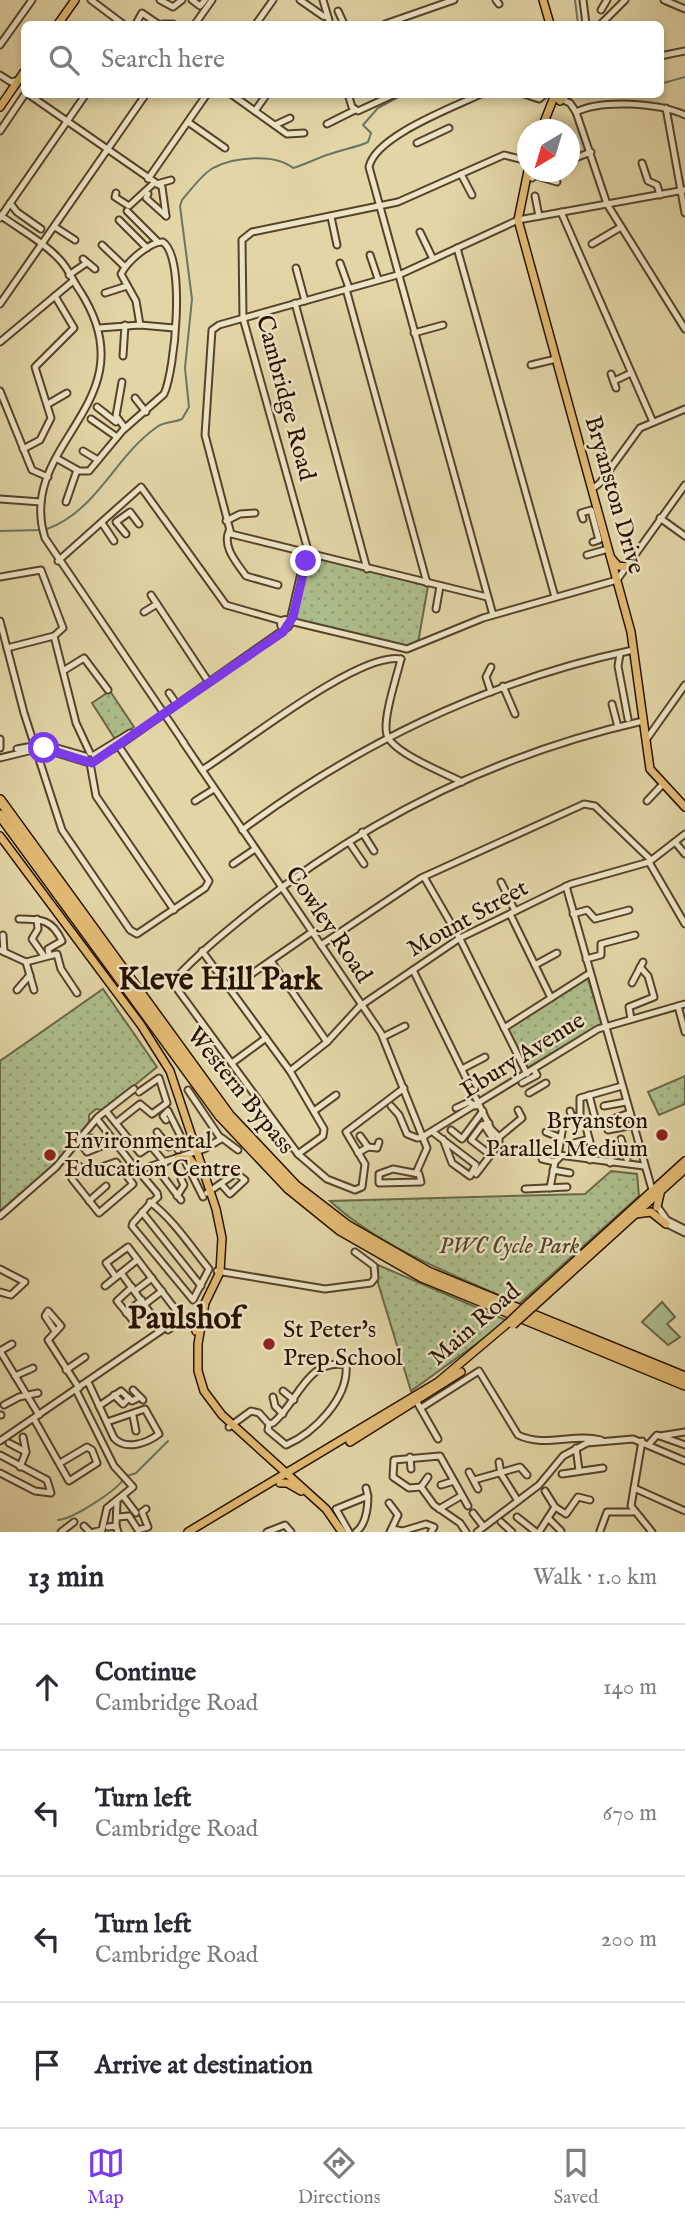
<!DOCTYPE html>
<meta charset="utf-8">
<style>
:root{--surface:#fff;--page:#f7f7f7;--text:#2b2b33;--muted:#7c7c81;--line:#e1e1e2;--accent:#7c3aed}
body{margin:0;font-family:"IM FELL English",serif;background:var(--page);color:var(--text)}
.compass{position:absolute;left:517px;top:119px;width:63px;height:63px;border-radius:50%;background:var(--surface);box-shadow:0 4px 10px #0003;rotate:218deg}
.stop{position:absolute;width:21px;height:21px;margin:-16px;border:5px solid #7c3aed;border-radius:50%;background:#fff}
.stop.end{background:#7c3aed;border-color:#fff;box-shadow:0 2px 7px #0008}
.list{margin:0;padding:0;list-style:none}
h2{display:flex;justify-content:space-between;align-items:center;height:91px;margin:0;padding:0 28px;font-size:30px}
h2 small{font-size:23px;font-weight:400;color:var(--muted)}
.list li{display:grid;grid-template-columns:46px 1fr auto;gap:21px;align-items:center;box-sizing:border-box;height:126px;padding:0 28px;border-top:2px solid var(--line)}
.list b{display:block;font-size:26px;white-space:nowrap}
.list p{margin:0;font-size:23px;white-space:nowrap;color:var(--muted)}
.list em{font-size:23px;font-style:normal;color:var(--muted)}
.icon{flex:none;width:38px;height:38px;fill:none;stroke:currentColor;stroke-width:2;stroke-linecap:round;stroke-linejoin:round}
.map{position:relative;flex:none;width:685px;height:1532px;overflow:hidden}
.search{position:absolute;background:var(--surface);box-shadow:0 4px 10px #0003;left:21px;right:21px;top:21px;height:77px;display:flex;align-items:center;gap:18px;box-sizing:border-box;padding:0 24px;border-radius:10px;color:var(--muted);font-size:26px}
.sheet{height:595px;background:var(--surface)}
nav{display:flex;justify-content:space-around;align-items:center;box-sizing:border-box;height:98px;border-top:2px solid var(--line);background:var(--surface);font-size:19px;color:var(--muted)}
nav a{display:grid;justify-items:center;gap:4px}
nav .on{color:var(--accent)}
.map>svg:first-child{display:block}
.green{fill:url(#green-dots);stroke:#6a6846;stroke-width:2}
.pitch{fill:#adbe8c;stroke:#6a6846;stroke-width:2}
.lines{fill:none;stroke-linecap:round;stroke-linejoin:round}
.stream{stroke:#6a7661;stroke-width:2}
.minor-casing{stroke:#56422a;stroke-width:9}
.major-casing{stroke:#281100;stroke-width:10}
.highway-casing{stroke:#281100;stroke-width:12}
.minor{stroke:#ece4c5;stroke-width:5}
.major{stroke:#e1ba73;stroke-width:7}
.highway{stroke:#e1ba73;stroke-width:9}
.major-bridge-casing{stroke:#281100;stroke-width:10;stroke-linecap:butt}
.major-bridge{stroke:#e1ba73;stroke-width:7}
.route{stroke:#7c3aed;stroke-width:9}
.poi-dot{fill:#8f2418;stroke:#ece4c5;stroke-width:2.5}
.labels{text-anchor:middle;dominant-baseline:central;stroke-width:5;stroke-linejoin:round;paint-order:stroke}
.street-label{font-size:24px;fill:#281100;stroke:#ece4c5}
.poi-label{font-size:24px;fill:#281100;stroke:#ece4c5;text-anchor:start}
.park-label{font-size:24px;font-style:italic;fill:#50452a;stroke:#ece4c5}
.district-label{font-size:32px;font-weight:bold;fill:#281100;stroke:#ece4c5}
</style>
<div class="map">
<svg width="685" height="1532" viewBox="0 0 685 1532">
<defs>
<pattern id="green-dots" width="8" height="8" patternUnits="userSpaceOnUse" patternTransform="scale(1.75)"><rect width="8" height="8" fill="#adbe8c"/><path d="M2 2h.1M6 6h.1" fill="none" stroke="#95a277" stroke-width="1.8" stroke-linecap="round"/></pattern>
</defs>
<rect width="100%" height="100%" fill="#e2d5a6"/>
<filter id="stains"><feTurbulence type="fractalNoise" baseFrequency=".00286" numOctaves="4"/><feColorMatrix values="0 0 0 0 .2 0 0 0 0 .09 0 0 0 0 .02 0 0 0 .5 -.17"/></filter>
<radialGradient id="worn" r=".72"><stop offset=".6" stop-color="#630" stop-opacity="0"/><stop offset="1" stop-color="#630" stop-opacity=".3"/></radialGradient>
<!-- green -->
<g class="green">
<polygon points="307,555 428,586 418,643 405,647 298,622 294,617"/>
<polygon points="110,691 134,727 115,739 92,703"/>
<polygon points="587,976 602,1023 527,1068 505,1026"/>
<polygon points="103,989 157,1067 104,1110 96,1109 89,1115 89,1123 56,1163 0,1213 0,1061"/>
<polygon points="685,1076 685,1104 659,1115 648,1092"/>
<path d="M611,1171L637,1174L639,1196L519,1304C455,1275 382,1249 330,1201L585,1194Z"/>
<polygon points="378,1265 508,1321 411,1391 378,1283"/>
</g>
<!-- pitch -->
<polygon class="pitch" points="662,1302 675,1317 667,1324 680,1337 668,1345 642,1322"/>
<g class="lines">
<!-- stream -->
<g class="stream">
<polyline points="575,0 578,24"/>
<polyline points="660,84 685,77"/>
<path d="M47,529C97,511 115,456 157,427C164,421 174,423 182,419L189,407L185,368L192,299L180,206L182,200C191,190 201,175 213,168C234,157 275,153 293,168C307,164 317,158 330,154C343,149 355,148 368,142L371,133L363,125L378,108L404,94"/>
<polyline points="0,531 41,530"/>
<polyline points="127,1476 136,1473 168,1441"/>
<path d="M58,1520C73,1519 114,1492 123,1480"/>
</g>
<defs>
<g id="minor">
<polyline points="91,0 123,24"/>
<polyline points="160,0 173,7 182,0"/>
<polyline points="192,0 200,6 205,0"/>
<polyline points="300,0 323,16 328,17"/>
<polyline points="323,0 330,24"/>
<polyline points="496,0 499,4"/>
<polyline points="583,0 586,24"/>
<polyline points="664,0 685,9"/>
<polyline points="601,10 607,0"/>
<polyline points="338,11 344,24"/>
<polyline points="137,22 142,13 158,24"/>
<polyline points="163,24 173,24"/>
<polyline points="195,24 212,0"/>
<polyline points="256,24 273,0"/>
<polyline points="385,24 454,0"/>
<polyline points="601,24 625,0"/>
<polyline points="0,45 32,0"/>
<polyline points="660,56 685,51"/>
<polyline points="0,75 11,82 19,80"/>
<polyline points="28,94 162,187 166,216"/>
<polyline points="231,94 287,134 304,133"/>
<polyline points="348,94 352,107 358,111 395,94"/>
<path d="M481,94C454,107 375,136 369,167L493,615"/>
<polyline points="524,94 539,99 545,94"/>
<polyline points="563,100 570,103 576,112 607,204 685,329"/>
<polyline points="666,108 685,213"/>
<polyline points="255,111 267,94"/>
<path d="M576,112C602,99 659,103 685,115"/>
<polyline points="188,122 225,148"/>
<polyline points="327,124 355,110"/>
<polyline points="275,125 290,118"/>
<polyline points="0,131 25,94"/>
<polyline points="417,143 449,128"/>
<polyline points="570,160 591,152"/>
<polyline points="642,163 648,181 657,185 660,195"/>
<polyline points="556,172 561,173"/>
<polyline points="461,174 472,195"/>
<polyline points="532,178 534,175 557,182"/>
<polyline points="148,179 207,94"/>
<polyline points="157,184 171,180"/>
<polyline points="116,193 115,197 129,206 154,183"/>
<polyline points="148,194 146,198 166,216"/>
<polyline points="535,196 539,216"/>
<polyline points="10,203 17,212 41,229"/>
<polyline points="127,211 158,242"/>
<polyline points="561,212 653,422"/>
<path d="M0,215C19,229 44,242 60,260C68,268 73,281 80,291C152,403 15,442 45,538L184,743"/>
<polyline points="331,217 337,245"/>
<polyline points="0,218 86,94"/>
<polyline points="119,220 147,248"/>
<polyline points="55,227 75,240"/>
<polyline points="420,232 433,259"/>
<polyline points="592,244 621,227"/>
<polyline points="102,245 125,267"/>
<polyline points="457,248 555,597"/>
<polyline points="370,255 378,279"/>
<polyline points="83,259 95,269"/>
<polyline points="340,263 349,288"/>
<polyline points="296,268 305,301"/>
<polyline points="69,275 85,264"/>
<polyline points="346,289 427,583"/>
<polyline points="105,293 127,286"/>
<polyline points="295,303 367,569"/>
<polyline points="0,304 146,94"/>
<polyline points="99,328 140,325 174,328"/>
<polyline points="414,333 443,325"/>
<polyline points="0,342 73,281"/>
<polyline points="123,356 125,325"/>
<polyline points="531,365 556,359"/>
<polyline points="611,374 616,388"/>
<polyline points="614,381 631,373"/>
<polyline points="122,382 116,416 125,428"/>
<polyline points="0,391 32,470 48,477"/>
<polyline points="135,398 146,412"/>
<polyline points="48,404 67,393"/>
<polyline points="97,407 116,422"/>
<polyline points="91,419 117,437"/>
<polyline points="23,449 40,440 51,418 35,367 74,328 55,296"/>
<polyline points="83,451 98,460"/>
<path d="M56,458L79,471H89L123,430L164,394C175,370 186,259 163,242C150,241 127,262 121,274L136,301L140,325"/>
<polyline points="592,489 600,483 640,428 685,409"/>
<polyline points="0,499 41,502"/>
<polyline points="66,502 77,470"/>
<polyline points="660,518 685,536"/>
<polyline points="583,519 581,513 591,510 599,540 593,542"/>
<polyline points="226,521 240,514 255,513"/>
<polyline points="102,523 114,541"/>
<path d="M229,531C222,547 237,563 246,576L278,585"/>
<polyline points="126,534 116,522 130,512 139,524"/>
<polyline points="587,555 608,549"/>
<polyline points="58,561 141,487 226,605 282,621"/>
<polyline points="0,577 41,570 63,628 54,636 7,648"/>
<polyline points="151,595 208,681"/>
<polyline points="487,597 231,534 205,435 212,330 219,325 401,274 518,220 685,190"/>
<polyline points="436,609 440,586"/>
<polyline points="144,612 157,604"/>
<circle cx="285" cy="624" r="4.5"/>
<polyline points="0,621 24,713 62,830 130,930 137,934 205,888 209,881 116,742"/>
<polyline points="290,621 407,649 483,618 617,580 685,485"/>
<polyline points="289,625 307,547 243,318 242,240 252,232 398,202 504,155 528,161"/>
<polyline points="54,636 76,723 90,753"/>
<polyline points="620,654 618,666 628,719"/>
<path d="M401,659C397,676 382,720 387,735C393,753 445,773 462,782"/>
<polyline points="63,671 84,658 108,690"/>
<polyline points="503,686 515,714"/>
<polyline points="491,692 486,677 491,667"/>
<polyline points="169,693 176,703"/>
<polyline points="612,704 618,727"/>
<polyline points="0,739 0,748"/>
<polyline points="646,740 685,685"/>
<polyline points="183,742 381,1033 427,1148 416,1173"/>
<polyline points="17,749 43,744 85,756"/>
<polyline points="94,755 130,733"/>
<polyline points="0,758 41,748 86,762"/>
<polyline points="95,759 118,746 286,628"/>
<polyline points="90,763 96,796 174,910"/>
<path d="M202,770C241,746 359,651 401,659"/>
<polyline points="195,801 214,789"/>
<polyline points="647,801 662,785"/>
<path d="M242,830C359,743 491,680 633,650"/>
<polyline points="362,832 374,851"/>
<polyline points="349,842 364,864"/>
<polyline points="675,842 685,854"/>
<polyline points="649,862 685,924"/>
<polyline points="233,864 255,849"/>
<polyline points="424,877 461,941 527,1074"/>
<polyline points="501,882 515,911"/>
<polyline points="566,886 653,1193"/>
<polyline points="510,914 551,998"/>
<polyline points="573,914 587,910 595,919 629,910"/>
<path d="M19,919C41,919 52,919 62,941L48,949L49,954"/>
<polyline points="37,919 38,929 32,939 44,956"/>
<polyline points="3,935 4,952"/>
<polyline points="321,945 421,878 584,804 595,806 651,860"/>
<polyline points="0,950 26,962"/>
<polyline points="202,951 290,1071 324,1129 323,1136 298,1154"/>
<polyline points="586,959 601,955 601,944 635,935"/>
<polyline points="271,961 327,1042"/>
<polyline points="26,962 57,954 61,969 77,993"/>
<polyline points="26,962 34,990"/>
<polyline points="535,965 557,953"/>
<polyline points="413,970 491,1129 499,1137"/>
<polyline points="632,983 643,962"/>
<polyline points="230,989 312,932"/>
<polyline points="17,990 30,975"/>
<polyline points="678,1006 685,1032"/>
<polyline points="631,1019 629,1007 654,997 648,976 640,967"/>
<polyline points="504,1028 590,973"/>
<polyline points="383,1037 405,1026"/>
<polyline points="232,1063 266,1038"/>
<polyline points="462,1069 485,1057"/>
<polyline points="290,1071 327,1042 360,1006 460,938 571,884 649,862 685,834"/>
<polyline points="522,1083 537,1075 534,1070"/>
<path d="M404,1088L346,1132L365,1164L362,1187L355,1190L327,1179L298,1154L175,986V979C198,954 224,933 250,912C367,818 497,754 643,721"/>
<polyline points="529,1093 546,1083"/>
<polyline points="589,1095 596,1122"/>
<polyline points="391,1106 399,1115 407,1134 417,1138 424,1137"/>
<polyline points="604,1106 626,1102"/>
<polyline points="456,1108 469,1102 476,1106"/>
<polyline points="106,1111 140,1153 162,1138"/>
<polyline points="168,1111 180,1135 178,1150"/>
<polyline points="314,1111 336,1095"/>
<polyline points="570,1111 572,1117 580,1116 580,1098 622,1086"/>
<polyline points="97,1119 139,1173"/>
<polyline points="166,1120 163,1116 168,1111"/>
<polyline points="606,1121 630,1113"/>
<polyline points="116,1123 140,1104 152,1114 167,1103 159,1078 139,1092"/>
<polyline points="484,1125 496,1143 488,1153 471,1140 482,1125 489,1123"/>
<polyline points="451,1130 462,1139 483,1111"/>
<polyline points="608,1130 633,1125"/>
<polyline points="587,1131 591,1146 590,1160"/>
<polyline points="157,1132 169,1147"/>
<polyline points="546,1132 561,1138"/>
<polyline points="434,1133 476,1165 470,1176 452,1163 443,1139"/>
<polyline points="360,1136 368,1147"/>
<polyline points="424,1136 598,1029 685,1004"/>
<polyline points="92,1138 81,1144 87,1152 114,1141"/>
<polyline points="222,1138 238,1150"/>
<polyline points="621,1139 627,1159"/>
<polyline points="574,1143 589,1139"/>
<polyline points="151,1146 165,1163"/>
<polyline points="358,1153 368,1147 377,1148 379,1142"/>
<polyline points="551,1154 644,1166"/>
<polyline points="558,1155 563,1126"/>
<polyline points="542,1159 555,1162"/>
<polygon points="116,1162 133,1184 99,1213 72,1179 71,1171 76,1164 87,1172"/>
<polyline points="186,1163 203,1197"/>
<polyline points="610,1163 613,1152 624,1149"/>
<polyline points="155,1166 181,1200"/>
<polyline points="142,1169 204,1149 221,1139 188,1090"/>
<polygon points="393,1169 419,1174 421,1182 379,1183 379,1174"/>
<polyline points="553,1170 570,1173"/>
<polyline points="141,1174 157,1193"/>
<polyline points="476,1174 499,1144 499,1137 522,1118 518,1110"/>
<polyline points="550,1188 555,1162 561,1156"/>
<polyline points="525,1189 567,1187"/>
<polyline points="207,1193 236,1173 245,1180 230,1194 221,1184"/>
<polyline points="177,1196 184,1185 181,1179"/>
<polyline points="89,1201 106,1186"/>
<path d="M150,1202C173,1219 191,1247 209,1269L193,1300L132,1226L133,1223L149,1205L158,1197L157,1193"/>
<polyline points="657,1206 667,1220 685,1229"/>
<polyline points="142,1212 201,1286"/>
<polyline points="0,1216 56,1167 98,1117 134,1089"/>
<polyline points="665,1223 685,1233"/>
<polyline points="0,1269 25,1282 11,1295 0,1292"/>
<polyline points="217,1271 325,1289 371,1283 375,1278 374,1266 355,1252"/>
<polyline points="121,1273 162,1329"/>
<polyline points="116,1277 106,1263 128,1247 182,1318"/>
<polyline points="105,1286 137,1260"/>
<polyline points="132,1287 117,1301 134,1322"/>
<polyline points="135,1291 152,1278"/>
<polyline points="145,1304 162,1291"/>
<polyline points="126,1313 142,1300"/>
<polyline points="168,1330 184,1317 201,1320"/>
<polyline points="55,1331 45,1316 48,1311 61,1326 48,1340 79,1388"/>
<polyline points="0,1351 39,1415"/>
<polyline points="0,1351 12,1344"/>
<polyline points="66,1370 85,1357"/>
<polyline points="15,1376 33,1368"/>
<path d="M88,1382L114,1438C126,1451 147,1443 159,1434L145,1409L107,1422"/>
<polyline points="76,1390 114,1466 133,1487 107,1508 102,1530 94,1532"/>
<polyline points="133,1390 143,1400"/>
<polyline points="283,1391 294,1400"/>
<polyline points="114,1395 123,1404 129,1398"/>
<polyline points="273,1397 275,1406 283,1414"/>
<polyline points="414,1397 438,1439"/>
<polyline points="4,1405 19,1397 38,1393"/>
<polyline points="99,1406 121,1391 132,1401 140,1397"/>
<path d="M421,1408L479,1371L518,1435C545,1448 573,1433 601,1440"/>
<polyline points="0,1415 1,1415"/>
<polyline points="133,1416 136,1431"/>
<polyline points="34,1419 69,1481 97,1463 92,1450 87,1447 60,1463"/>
<path d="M229,1427L251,1411L259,1413L269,1424L273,1423C297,1404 307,1357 346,1365C349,1398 314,1433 286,1445L268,1430L269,1424"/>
<polyline points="660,1436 685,1432"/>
<polyline points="0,1441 162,1330"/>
<polyline points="642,1441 631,1506 652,1532"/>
<polyline points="9,1443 26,1452"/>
<polyline points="649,1444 657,1435 685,1445"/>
<polyline points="576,1448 579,1470"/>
<polyline points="0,1455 47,1480 51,1493 35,1491 0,1473"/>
<polyline points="410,1457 411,1469"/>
<polyline points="499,1462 501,1474 518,1501"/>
<polyline points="20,1467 26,1452 23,1437"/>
<polyline points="469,1472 478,1489"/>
<polyline points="562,1474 603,1468"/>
<polyline points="474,1480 520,1467 527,1475"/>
<polyline points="441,1485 454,1481"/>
<polyline points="421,1487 428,1477"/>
<polyline points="634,1488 685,1511"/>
<polyline points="123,1496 136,1513"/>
<polyline points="389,1503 398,1515 390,1532"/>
<polyline points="555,1507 566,1514 578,1497 590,1500"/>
<polyline points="439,1509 461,1496"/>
<polyline points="473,1513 483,1526"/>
<polyline points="118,1517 129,1516 138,1530 148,1527 142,1512 146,1509"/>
<polyline points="517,1517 536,1532"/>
<polyline points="548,1518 561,1531"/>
<polyline points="501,1522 512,1532"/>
<polyline points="84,1526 90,1532"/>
<polyline points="116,1526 117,1502"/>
<polyline points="108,1527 116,1526 118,1532"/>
<polyline points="392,1529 403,1531 426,1524 434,1527 431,1532"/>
<polyline points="600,1531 607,1512 633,1512"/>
<polyline points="61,1532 74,1522"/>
<polyline points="267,1532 285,1525 291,1532"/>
<polyline points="349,1532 336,1509 368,1496"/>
<path d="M356,1532C367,1524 370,1500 366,1488"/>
<polyline points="466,1532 460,1523 434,1505 421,1487 409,1488 393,1477 394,1460 440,1456 468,1506"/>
<polyline points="477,1532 539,1485 563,1456 587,1443 633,1439 685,1461"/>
<polyline points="539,1532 555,1507 545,1491"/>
</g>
<g id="major">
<polyline points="543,0 550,24"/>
<polyline points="58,24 75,0"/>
<polyline points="554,94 560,101 567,94"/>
<polyline points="0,107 24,72"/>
<polyline points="541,130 554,97"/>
<polyline points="528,171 518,220 631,632 650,769 685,807"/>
<polyline points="612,559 618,566 627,567"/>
<polyline points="0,836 141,1025 170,1071 216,1209 222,1238 220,1272 205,1303 198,1344 198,1371 204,1391 222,1415 326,1509 342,1532"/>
<polyline points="178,1158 190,1159 199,1171"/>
<polyline points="657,1207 660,1194"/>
<polyline points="636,1214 651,1212 666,1224"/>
<polyline points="529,1303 685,1161"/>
<polyline points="533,1307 685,1169"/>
<polyline points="184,1317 194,1321 196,1331"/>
<polyline points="350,1442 461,1372"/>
<polyline points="280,1483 287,1483 301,1491"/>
<polyline points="188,1532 438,1382 508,1323"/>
</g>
<g id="highway">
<polyline points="0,800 229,1115 296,1186 348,1226 428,1272 685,1377"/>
<polyline points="0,815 220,1116 288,1188 340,1230 422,1277 685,1385"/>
</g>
</defs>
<!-- minor casing -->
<use href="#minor" class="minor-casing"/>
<!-- major casing -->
<use href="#major" class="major-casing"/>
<!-- highway casing -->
<use href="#highway" class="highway-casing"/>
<!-- minor -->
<use href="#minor" class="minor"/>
<!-- major -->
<use href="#major" class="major"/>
<!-- highway -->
<use href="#highway" class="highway"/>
<defs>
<g id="major-bridge">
<polyline points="508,1323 529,1303"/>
<polyline points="513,1325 533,1307"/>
</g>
</defs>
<!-- major-bridge casing -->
<use href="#major-bridge" class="major-bridge-casing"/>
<!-- major-bridge -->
<use href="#major-bridge" class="major-bridge"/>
</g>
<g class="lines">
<!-- route -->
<polyline class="route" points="44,748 92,763 283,632 293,617 306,561"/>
</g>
<!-- markers -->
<g class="poi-dot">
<circle cx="662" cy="1135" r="7"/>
<circle cx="50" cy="1155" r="7"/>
<circle cx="269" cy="1344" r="7"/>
</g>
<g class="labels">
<!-- street labels -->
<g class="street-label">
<text transform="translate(285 398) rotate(75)">Cambridge Road</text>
<text transform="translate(614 495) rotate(74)">Bryanston Drive</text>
<text transform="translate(468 919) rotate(-29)">Mount Street</text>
<text transform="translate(328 925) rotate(56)">Cowley Road</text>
<text transform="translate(523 1056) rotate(-32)">Ebury Avenue</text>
<text transform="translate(240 1091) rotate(51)">Western Bypass</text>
<text transform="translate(475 1325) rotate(-41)">Main Road</text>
</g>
<!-- poi labels -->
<g class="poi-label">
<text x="648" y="1121" text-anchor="end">Bryanston<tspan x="648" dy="28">Parallel Medium</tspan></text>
<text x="64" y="1141">Environmental<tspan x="64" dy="28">Education Centre</tspan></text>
<text x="283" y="1330">St Peter's<tspan x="283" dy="28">Prep School</tspan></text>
</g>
<!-- park labels -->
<g class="park-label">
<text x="509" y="1246">PWC Cycle Park</text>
</g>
<!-- district labels -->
<g class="district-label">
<text x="220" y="980">Kleve Hill Park</text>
<text x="185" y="1319">Paulshof</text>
</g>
</g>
<rect width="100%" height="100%" filter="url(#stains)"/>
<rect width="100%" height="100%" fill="url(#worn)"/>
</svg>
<svg class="compass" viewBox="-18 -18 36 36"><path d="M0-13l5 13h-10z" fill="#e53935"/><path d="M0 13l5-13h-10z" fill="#7c7c81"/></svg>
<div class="stop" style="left:44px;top:748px"></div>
<div class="stop end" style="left:306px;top:561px"></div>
<div class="search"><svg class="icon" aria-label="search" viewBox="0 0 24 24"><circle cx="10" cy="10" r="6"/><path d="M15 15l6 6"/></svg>Search here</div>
</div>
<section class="sheet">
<h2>13 min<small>Walk · 1.0 km</small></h2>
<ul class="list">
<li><svg class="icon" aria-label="ahead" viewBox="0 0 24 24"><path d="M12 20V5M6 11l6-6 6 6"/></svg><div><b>Continue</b><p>Cambridge Road</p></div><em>140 m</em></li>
<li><svg class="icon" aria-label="left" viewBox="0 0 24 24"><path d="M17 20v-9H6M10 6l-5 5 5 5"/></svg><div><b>Turn left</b><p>Cambridge Road</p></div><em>670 m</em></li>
<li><svg class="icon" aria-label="left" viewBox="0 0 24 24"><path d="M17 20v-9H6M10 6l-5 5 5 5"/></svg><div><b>Turn left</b><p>Cambridge Road</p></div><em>200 m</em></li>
<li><svg class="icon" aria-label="arrive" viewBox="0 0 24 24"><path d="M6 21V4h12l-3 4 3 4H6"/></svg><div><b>Arrive at destination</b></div></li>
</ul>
</section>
<nav>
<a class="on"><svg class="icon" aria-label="map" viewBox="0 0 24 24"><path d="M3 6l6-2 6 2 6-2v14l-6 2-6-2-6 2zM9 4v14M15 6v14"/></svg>Map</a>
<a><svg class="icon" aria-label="directions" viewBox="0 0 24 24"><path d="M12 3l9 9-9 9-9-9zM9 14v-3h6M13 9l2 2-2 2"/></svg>Directions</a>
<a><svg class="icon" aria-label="saved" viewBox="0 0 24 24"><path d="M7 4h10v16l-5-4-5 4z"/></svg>Saved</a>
</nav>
